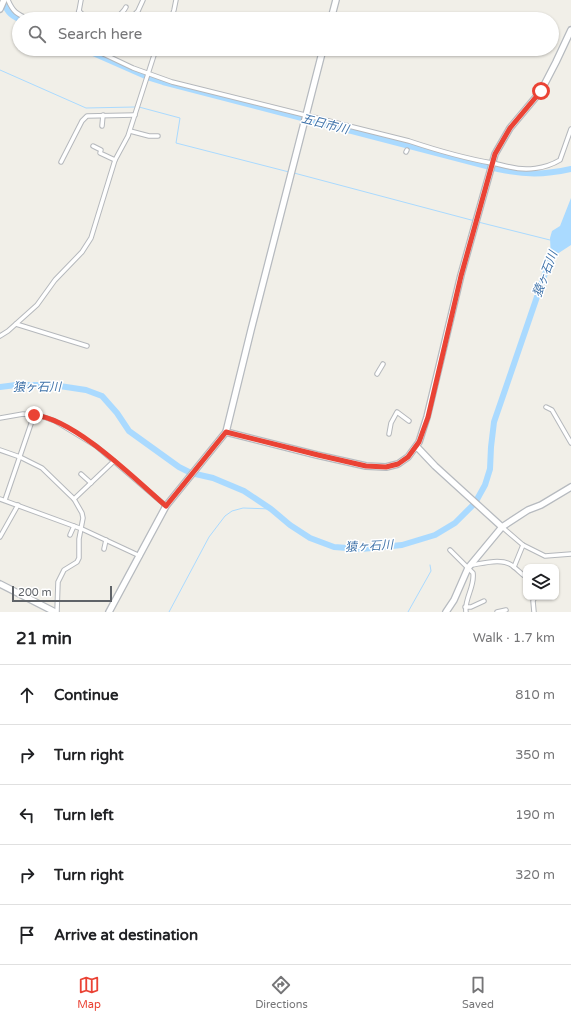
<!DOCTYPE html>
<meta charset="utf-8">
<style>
:root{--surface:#fff;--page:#f6f6f6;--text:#202124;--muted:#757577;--line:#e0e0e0;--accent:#ea4335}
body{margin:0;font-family:"Varela Round","Noto Sans JP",sans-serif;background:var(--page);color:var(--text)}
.controls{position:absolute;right:12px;bottom:12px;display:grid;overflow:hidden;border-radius:8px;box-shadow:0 1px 3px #0004}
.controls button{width:36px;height:36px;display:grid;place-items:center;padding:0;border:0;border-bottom:1px solid var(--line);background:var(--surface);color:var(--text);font:20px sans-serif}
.scale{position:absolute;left:12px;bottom:10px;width:100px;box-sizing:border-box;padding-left:4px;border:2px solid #5f6368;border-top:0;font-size:11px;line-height:14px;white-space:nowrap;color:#5f6368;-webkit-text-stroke:3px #fff;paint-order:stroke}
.stop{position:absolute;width:12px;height:12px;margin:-9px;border:3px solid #ea4335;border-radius:50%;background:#fff}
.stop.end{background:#ea4335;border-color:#fff;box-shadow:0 1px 4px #0008}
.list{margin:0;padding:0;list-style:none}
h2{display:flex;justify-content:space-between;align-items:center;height:52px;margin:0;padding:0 16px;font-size:17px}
h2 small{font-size:13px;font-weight:400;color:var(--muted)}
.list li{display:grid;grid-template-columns:26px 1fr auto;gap:12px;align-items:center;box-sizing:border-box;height:60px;padding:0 16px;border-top:1px solid var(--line)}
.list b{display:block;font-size:15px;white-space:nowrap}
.list em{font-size:13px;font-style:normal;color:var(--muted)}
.icon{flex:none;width:22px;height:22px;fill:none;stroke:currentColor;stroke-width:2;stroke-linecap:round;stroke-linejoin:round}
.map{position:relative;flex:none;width:571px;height:612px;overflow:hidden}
.search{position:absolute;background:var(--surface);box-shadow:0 1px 3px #0004;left:12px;right:12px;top:12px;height:44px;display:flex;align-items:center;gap:10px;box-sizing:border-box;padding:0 14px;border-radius:22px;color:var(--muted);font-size:15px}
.sheet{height:352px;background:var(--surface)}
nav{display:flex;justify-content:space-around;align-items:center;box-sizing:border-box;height:56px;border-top:1px solid var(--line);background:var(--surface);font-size:11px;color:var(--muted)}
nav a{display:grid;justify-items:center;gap:2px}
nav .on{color:var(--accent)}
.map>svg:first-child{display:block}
.water{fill:#aadaff}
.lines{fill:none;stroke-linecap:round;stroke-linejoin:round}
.stream{stroke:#aadaff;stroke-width:1}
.river{stroke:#aadaff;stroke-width:6}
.street-casing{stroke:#b5b8bc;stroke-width:5.5}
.secondary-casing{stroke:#b6babf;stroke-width:8}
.street{stroke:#fff;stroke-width:3.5}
.secondary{stroke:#fff;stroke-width:5.5}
.route{stroke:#ea4335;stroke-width:5}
.labels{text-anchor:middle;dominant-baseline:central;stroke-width:3;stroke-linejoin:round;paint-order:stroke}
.water-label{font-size:12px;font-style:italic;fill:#4174aa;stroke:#fff}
</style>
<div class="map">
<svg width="571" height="612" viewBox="0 0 571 612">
<rect width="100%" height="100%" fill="#f1efe8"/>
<!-- water -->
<polygon class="water" points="571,198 571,245 551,258 550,238 552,231 560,226"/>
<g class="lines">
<!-- stream -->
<g class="stream">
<polyline points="6,8 8,3"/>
<polyline points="0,70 86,108 135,107"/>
<polyline points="139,107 180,118 176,143 289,172"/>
<polyline points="294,173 475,221"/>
<polyline points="478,222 550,240"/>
<polyline points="169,612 209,537 225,516 232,511 243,508 271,509"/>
<polyline points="408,612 431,571 430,565"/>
</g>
<!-- river -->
<g class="river">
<path d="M3,0C6,10 10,15 19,19"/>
<path d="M84,49L150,78L163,82L498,169C525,175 544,175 571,169"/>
<polyline points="0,387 16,385 53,385 86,390 102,396 117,413 129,431 179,467 191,473 213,478 244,491 271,509 290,525 310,538 334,547 361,549 402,545 435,535 455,523 475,503 485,485 490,469 491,447 494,422 551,256 555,248"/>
</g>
<defs>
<g id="street">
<path d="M8,0C13,12 17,14 28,19"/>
<polyline points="81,0 79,11 83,15 93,19"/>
<polyline points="76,19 79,11"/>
<path d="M117,19C119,14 124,12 126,7"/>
<polyline points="130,19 138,11 143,0"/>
<polyline points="171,19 174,10 176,0"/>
<path d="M93,49L133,68L172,82L409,141C436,150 463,158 492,163C498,164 504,166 510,167C526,171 545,169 560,160L571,129"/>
<polyline points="102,126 103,115"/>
<polyline points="130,131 149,136 158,136"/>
<polyline points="93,146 101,150 100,153 115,160"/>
<polyline points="406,152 407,150"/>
<polyline points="61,162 82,121 87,116 135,115"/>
<polyline points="16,324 87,346"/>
<polyline points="0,336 8,331 37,305 55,280 82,252 91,238 115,160 128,136 156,49"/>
<polyline points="377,374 383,364"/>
<polyline points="546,407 552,410 571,443"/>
<polyline points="0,418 23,414 41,416 55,421 96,446 166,506"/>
<polyline points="389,434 391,423 397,412 409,421"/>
<polyline points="0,450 20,457 42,468 74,499 82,513 83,518 79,539 79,558 77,562 64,570 58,582 57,612"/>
<polyline points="81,474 91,483"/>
<polyline points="0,499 82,529 140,556"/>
<polyline points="74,499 114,461"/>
<polyline points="5,500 34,415"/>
<polyline points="502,527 523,545 545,556 571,554"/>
<polyline points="70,535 74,526"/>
<polyline points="0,537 18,505"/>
<polyline points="104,549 106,540"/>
<path d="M450,550L473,573C475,587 464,599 466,612"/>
<path d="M472,565C484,563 504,557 514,567C519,571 521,574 526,577"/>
<polyline points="514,567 523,545"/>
<polyline points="465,607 471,607 484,601"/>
<polyline points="497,612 506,610"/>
<polyline points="534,612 533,601 535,597"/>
</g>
<g id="secondary">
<polyline points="0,9 4,0"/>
<polyline points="331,19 336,0"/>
<polyline points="226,432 317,455 366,466 386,467 398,464 408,457 419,442 427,417 461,275 495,154 510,128 541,91 556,62 571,30"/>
<polyline points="416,448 418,448 435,466 502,527"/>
<polyline points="0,584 55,612"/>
<polyline points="109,612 166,506 226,432 251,330 323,49"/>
<polyline points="446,612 454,600 468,568 502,527 528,510 541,505 571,487"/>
</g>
</defs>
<!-- street casing -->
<use href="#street" class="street-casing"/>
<!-- secondary casing -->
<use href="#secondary" class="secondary-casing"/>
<!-- street -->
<use href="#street" class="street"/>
<!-- secondary -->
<use href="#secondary" class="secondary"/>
</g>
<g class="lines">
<!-- route -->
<path class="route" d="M34,415C75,419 135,479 166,506L226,432L318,455L366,466L386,467L398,464L408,457L419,442L428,417L461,276L495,154L510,128L541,91"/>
</g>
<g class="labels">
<!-- water labels -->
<g class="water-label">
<text transform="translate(325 124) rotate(14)">五日市川</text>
<text transform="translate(545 274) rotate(-69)">猿ヶ石川</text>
<text x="37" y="387">猿ヶ石川</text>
<text transform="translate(369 546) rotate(-3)">猿ヶ石川</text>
</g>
</g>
</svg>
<div class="controls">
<button><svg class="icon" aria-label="layers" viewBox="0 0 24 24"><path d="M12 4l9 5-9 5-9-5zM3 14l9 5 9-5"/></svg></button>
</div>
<div class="scale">200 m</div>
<div class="stop" style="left:541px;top:91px"></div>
<div class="stop end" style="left:34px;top:415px"></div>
<div class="search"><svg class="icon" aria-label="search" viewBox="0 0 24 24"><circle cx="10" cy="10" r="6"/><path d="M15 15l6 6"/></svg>Search here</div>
</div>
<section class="sheet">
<h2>21 min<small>Walk · 1.7 km</small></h2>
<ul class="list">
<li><svg class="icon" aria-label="ahead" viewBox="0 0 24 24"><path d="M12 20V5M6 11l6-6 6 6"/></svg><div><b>Continue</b></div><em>810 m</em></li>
<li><svg class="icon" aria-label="right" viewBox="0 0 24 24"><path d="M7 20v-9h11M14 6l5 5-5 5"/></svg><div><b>Turn right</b></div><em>350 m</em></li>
<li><svg class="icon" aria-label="left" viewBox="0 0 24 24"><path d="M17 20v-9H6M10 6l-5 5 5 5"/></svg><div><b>Turn left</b></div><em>190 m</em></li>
<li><svg class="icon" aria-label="right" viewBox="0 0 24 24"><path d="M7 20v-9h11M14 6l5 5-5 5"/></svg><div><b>Turn right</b></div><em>320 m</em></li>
<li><svg class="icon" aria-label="arrive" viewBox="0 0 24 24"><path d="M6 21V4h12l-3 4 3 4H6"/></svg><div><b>Arrive at destination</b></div></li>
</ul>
</section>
<nav>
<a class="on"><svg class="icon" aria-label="map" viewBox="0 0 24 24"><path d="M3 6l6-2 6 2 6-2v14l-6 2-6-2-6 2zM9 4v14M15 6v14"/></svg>Map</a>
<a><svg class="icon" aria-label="directions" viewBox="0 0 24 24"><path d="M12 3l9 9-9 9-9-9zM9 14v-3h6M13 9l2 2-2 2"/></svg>Directions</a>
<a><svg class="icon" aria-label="saved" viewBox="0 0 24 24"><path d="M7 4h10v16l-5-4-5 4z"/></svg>Saved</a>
</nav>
